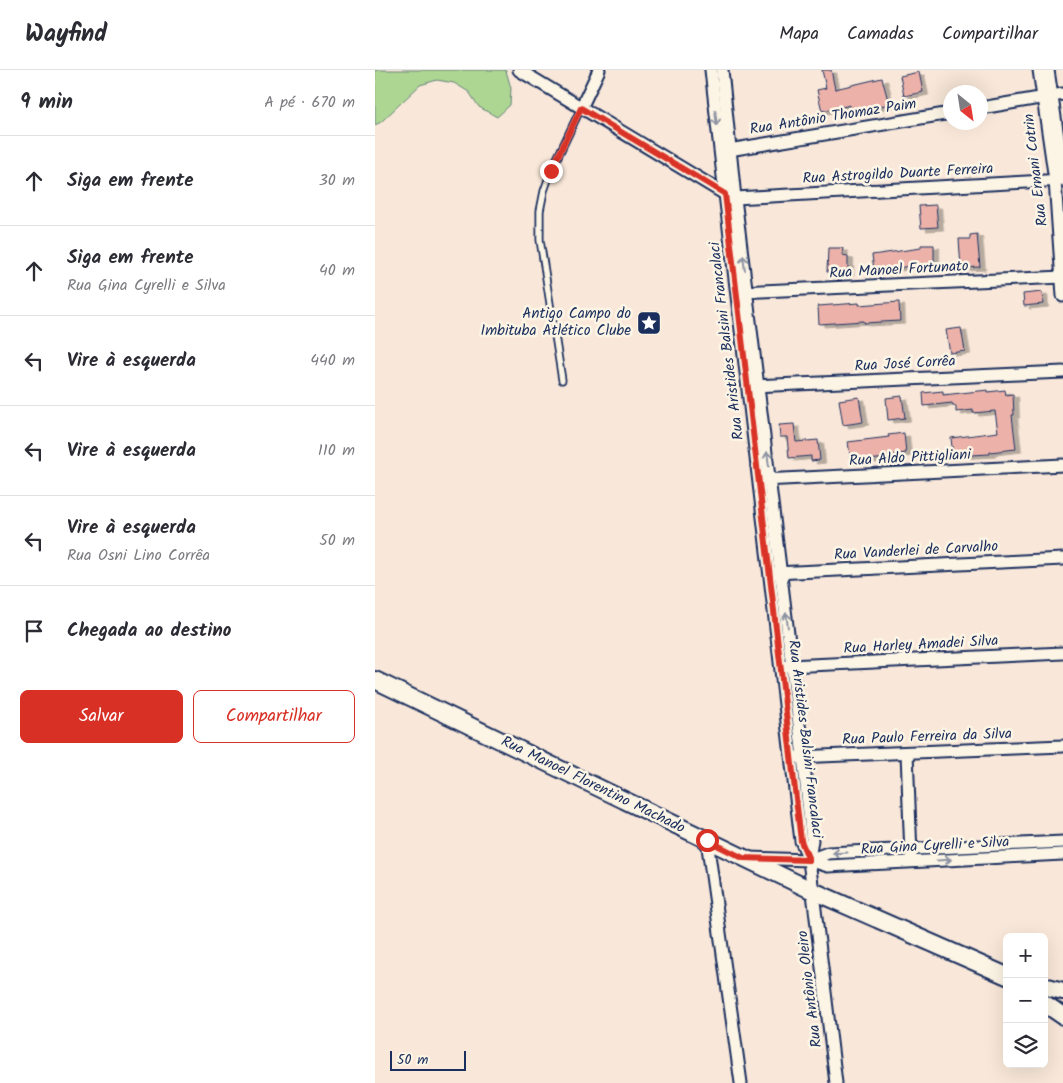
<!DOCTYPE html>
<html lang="pt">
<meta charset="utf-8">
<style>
:root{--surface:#fff;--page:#f2f2f3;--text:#2b2b33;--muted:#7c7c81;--line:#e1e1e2;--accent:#d93025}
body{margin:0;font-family:Kalam,sans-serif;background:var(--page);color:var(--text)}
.controls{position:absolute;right:15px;bottom:15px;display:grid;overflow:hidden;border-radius:8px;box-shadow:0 5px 20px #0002}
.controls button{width:45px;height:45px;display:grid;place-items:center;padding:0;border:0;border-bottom:1px solid var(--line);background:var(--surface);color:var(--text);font:25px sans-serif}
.compass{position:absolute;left:568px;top:15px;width:45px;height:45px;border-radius:50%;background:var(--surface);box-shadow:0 5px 20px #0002;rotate:150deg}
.scale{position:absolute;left:15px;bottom:12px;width:76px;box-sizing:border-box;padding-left:5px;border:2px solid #1b2f5e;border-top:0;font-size:14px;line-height:18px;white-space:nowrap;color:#1b2f5e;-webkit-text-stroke:4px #fcf5e5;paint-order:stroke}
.stop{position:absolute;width:15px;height:15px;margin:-11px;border:4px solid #d93025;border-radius:50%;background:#fff}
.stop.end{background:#d93025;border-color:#fff;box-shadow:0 1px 5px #0008}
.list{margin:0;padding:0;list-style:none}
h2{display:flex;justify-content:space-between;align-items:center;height:65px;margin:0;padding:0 20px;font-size:21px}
h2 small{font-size:16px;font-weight:400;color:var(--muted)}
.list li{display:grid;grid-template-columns:32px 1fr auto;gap:15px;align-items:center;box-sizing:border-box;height:90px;padding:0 20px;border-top:1px solid var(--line)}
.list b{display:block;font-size:19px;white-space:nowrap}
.list p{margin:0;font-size:16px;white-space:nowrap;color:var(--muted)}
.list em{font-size:16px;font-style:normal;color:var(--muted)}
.actions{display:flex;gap:10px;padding:15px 20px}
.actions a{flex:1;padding:11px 0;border:1px solid var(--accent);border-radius:8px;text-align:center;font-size:18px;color:var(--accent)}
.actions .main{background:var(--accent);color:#fff}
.icon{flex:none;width:28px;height:28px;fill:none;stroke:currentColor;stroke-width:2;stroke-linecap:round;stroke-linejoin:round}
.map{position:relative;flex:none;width:688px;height:1013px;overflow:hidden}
header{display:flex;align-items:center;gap:30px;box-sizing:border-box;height:70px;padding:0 25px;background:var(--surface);border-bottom:1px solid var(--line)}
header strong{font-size:24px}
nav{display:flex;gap:28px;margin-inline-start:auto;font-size:18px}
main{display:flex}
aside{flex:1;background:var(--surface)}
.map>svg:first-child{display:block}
.green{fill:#aed693;stroke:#648278}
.building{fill:#ecb2a9;stroke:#1b2f5e;filter:url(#shadow)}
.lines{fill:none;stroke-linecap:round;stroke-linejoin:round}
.service-casing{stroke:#1b2f5e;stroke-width:9}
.minor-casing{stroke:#1b2f5e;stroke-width:15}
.secondary-casing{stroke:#1b2f5e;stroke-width:20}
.service{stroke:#fcf5e5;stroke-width:5.5}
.minor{stroke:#fcf5e5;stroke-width:11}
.secondary{stroke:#fcf5e5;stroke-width:16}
.oneway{stroke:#8c92a2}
.route{stroke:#d93025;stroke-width:6}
.labels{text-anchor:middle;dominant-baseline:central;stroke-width:5;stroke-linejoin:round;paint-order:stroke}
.street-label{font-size:15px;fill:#1b2f5e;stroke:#fcf5e5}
.poi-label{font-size:15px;fill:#1b2f5e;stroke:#fcf5e5;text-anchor:end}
</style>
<header>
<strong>Wayfind</strong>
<nav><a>Mapa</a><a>Camadas</a><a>Compartilhar</a></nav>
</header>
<main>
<aside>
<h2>9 min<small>A pé · 670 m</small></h2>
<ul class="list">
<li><svg class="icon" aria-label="ahead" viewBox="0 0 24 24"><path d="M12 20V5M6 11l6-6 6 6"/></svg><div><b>Siga em frente</b></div><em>30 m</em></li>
<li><svg class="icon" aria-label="ahead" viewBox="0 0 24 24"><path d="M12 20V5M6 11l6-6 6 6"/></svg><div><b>Siga em frente</b><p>Rua Gina Cyrelli e Silva</p></div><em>40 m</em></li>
<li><svg class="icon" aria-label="left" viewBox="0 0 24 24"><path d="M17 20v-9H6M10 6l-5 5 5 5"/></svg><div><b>Vire à esquerda</b></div><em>440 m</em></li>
<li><svg class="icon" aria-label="left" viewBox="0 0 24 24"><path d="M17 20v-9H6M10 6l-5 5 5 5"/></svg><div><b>Vire à esquerda</b></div><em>110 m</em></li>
<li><svg class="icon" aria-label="left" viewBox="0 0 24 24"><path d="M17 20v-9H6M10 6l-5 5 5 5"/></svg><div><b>Vire à esquerda</b><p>Rua Osni Lino Corrêa</p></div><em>50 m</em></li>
<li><svg class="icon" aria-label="arrive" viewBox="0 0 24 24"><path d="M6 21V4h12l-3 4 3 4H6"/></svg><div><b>Chegada ao destino</b></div></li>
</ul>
<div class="actions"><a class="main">Salvar</a><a>Compartilhar</a></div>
</aside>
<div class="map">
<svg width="688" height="1013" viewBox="0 0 688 1013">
<defs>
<filter id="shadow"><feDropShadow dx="5.5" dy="3" stdDeviation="0" flood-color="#0004"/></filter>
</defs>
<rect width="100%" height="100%" fill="#f9e8d9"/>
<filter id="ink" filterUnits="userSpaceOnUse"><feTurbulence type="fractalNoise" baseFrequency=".02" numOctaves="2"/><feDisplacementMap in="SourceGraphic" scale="10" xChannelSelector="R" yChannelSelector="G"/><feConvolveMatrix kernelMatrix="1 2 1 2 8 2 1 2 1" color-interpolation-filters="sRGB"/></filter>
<g filter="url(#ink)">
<!-- green -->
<polygon class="green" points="0,0 129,0 131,1 136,18 135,35 122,47 104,37 94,22 79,13 62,10 45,15 6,52 0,55"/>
<!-- building -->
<g class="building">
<polygon points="447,0 456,0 460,19 507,8 514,34 477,43 475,35 467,37 467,36 447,41 442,20 451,18"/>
<polygon points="544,2 548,22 529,26 525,6"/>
<polygon points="561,135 563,157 546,158 544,136"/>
<polygon points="602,164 605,197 586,198 584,169 595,169 595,165"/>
<polygon points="546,175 559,175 559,196 539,196 499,200 497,185 546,178"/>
<polygon points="453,178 468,178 467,185 473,186 473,203 452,202"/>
<polygon points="667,222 668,234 649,236 648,224"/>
<polygon points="524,232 525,251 489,253 489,251 444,254 443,236 484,233 484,235"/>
<polygon points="586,258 590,281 575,283 571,260"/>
<polygon points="613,320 613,322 630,320 631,325 638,324 639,345 637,345 641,379 615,382 615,384 578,386 576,368 623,362 620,341 598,343 598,340 581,342 581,336 578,336 577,333 549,336 548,323 568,321 568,325"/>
<polygon points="527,326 530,348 513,350 511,328"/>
<polygon points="484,327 488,352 468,355 464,330"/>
<polygon points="419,354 421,372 443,370 445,390 436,391 436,386 414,388 412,367 405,367 404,355"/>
<polygon points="529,363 531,383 511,386 511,388 476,392 473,372 514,367 513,365"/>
</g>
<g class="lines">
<defs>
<polyline id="service" points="187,310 165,170 165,141 169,121 176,101 206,38"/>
<g id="minor">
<polyline points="144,0 350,124 360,128 688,110"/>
<polyline points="336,0 350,124 426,771 434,789"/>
<polyline points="347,0 360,128 428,687 437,770 434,790 461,1013"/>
<polyline points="664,0 680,110 688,226"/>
<polyline points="673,0 688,101"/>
<polyline points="206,38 224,0"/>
<polyline points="606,38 688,24"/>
<polyline points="348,81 576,43"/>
<polyline points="365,222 688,207"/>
<polyline points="378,316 688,302"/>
<polyline points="388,410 688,395"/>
<polyline points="400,503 688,489"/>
<polyline points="413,596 688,583"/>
<polyline points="532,683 536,785"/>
<polyline points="422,687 688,676"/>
<polyline points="332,770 366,1013"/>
<polyline points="374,788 434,790 453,783 688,772"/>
<polyline points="434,790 453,796 688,784"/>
</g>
<g id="secondary">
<polyline points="0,610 438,821 632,906"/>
<polyline points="669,916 688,921"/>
<polyline points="669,933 688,946"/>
</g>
</defs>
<!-- service casing -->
<use href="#service" class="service-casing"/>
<!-- minor casing -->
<use href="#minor" class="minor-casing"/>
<!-- secondary casing -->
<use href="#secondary" class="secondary-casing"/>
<!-- service -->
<use href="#service" class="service"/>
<!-- minor -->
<use href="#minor" class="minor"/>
<!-- secondary -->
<use href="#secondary" class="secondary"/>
</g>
<!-- one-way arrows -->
<defs><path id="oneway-shaft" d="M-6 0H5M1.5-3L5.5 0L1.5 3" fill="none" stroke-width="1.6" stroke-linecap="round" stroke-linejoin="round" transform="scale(1.25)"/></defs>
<g class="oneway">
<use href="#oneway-shaft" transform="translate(341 48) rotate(84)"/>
<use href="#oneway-shaft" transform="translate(369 193) rotate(-97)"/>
<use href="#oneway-shaft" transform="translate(393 389) rotate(-97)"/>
<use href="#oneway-shaft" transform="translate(412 550) rotate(-97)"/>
<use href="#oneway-shaft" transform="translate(465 783) rotate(177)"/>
<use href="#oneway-shaft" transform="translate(569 790) rotate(-3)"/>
</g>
</g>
<g class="lines" filter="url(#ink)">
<!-- route -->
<polyline class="route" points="176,101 206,38 350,124 426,771 434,790 368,788 332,770"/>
</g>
<!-- icons -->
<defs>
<symbol id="sight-square" viewBox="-11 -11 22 22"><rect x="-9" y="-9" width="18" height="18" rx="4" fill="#1b2f5e" stroke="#fcf5e5"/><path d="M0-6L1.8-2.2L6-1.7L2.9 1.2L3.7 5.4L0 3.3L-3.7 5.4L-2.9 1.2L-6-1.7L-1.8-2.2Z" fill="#fff"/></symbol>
</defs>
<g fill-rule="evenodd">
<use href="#sight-square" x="260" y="239" width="28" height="28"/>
</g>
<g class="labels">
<!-- street labels -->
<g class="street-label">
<text transform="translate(458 47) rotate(-9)">Rua Antônio Thomaz Paim</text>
<text transform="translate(661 100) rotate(-97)">Rua Ernani Cotrin</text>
<text transform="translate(523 104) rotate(-3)">Rua Astrogildo Duarte Ferreira</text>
<text transform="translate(524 200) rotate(-3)">Rua Manoel Fortunato</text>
<text transform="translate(352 271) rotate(-97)">Rua Aristides Balsini Francalaci</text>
<text transform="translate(530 294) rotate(-3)">Rua José Corrêa</text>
<text transform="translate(535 388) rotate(-3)">Rua Aldo Pittigliani</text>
<text transform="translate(541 481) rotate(-3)">Rua Vanderlei de Carvalho</text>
<text transform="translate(546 575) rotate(-3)">Rua Harley Amadei Silva</text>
<text transform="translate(552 667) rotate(-2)">Rua Paulo Ferreira da Silva</text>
<text transform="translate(430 669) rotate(83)">Rua Aristides Balsini Francalaci</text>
<text transform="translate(218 715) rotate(26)">Rua Manoel Florentino Machado</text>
<text transform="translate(560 776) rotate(-3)">Rua Gina Cyrelli e Silva</text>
<text transform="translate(435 919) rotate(-97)">Rua Antônio Oleiro</text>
</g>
<!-- poi labels -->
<g class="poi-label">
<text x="256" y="244">Antigo Campo do<tspan x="256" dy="17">Imbituba Atlético Clube</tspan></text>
</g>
</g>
</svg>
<div class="controls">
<button>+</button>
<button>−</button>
<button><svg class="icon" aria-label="layers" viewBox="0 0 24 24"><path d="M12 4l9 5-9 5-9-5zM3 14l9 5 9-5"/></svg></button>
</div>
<svg class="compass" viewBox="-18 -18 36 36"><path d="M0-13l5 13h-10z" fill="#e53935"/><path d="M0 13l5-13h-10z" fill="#7c7c81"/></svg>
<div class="scale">50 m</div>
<div class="stop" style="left:332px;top:770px"></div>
<div class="stop end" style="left:176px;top:101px"></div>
</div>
</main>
